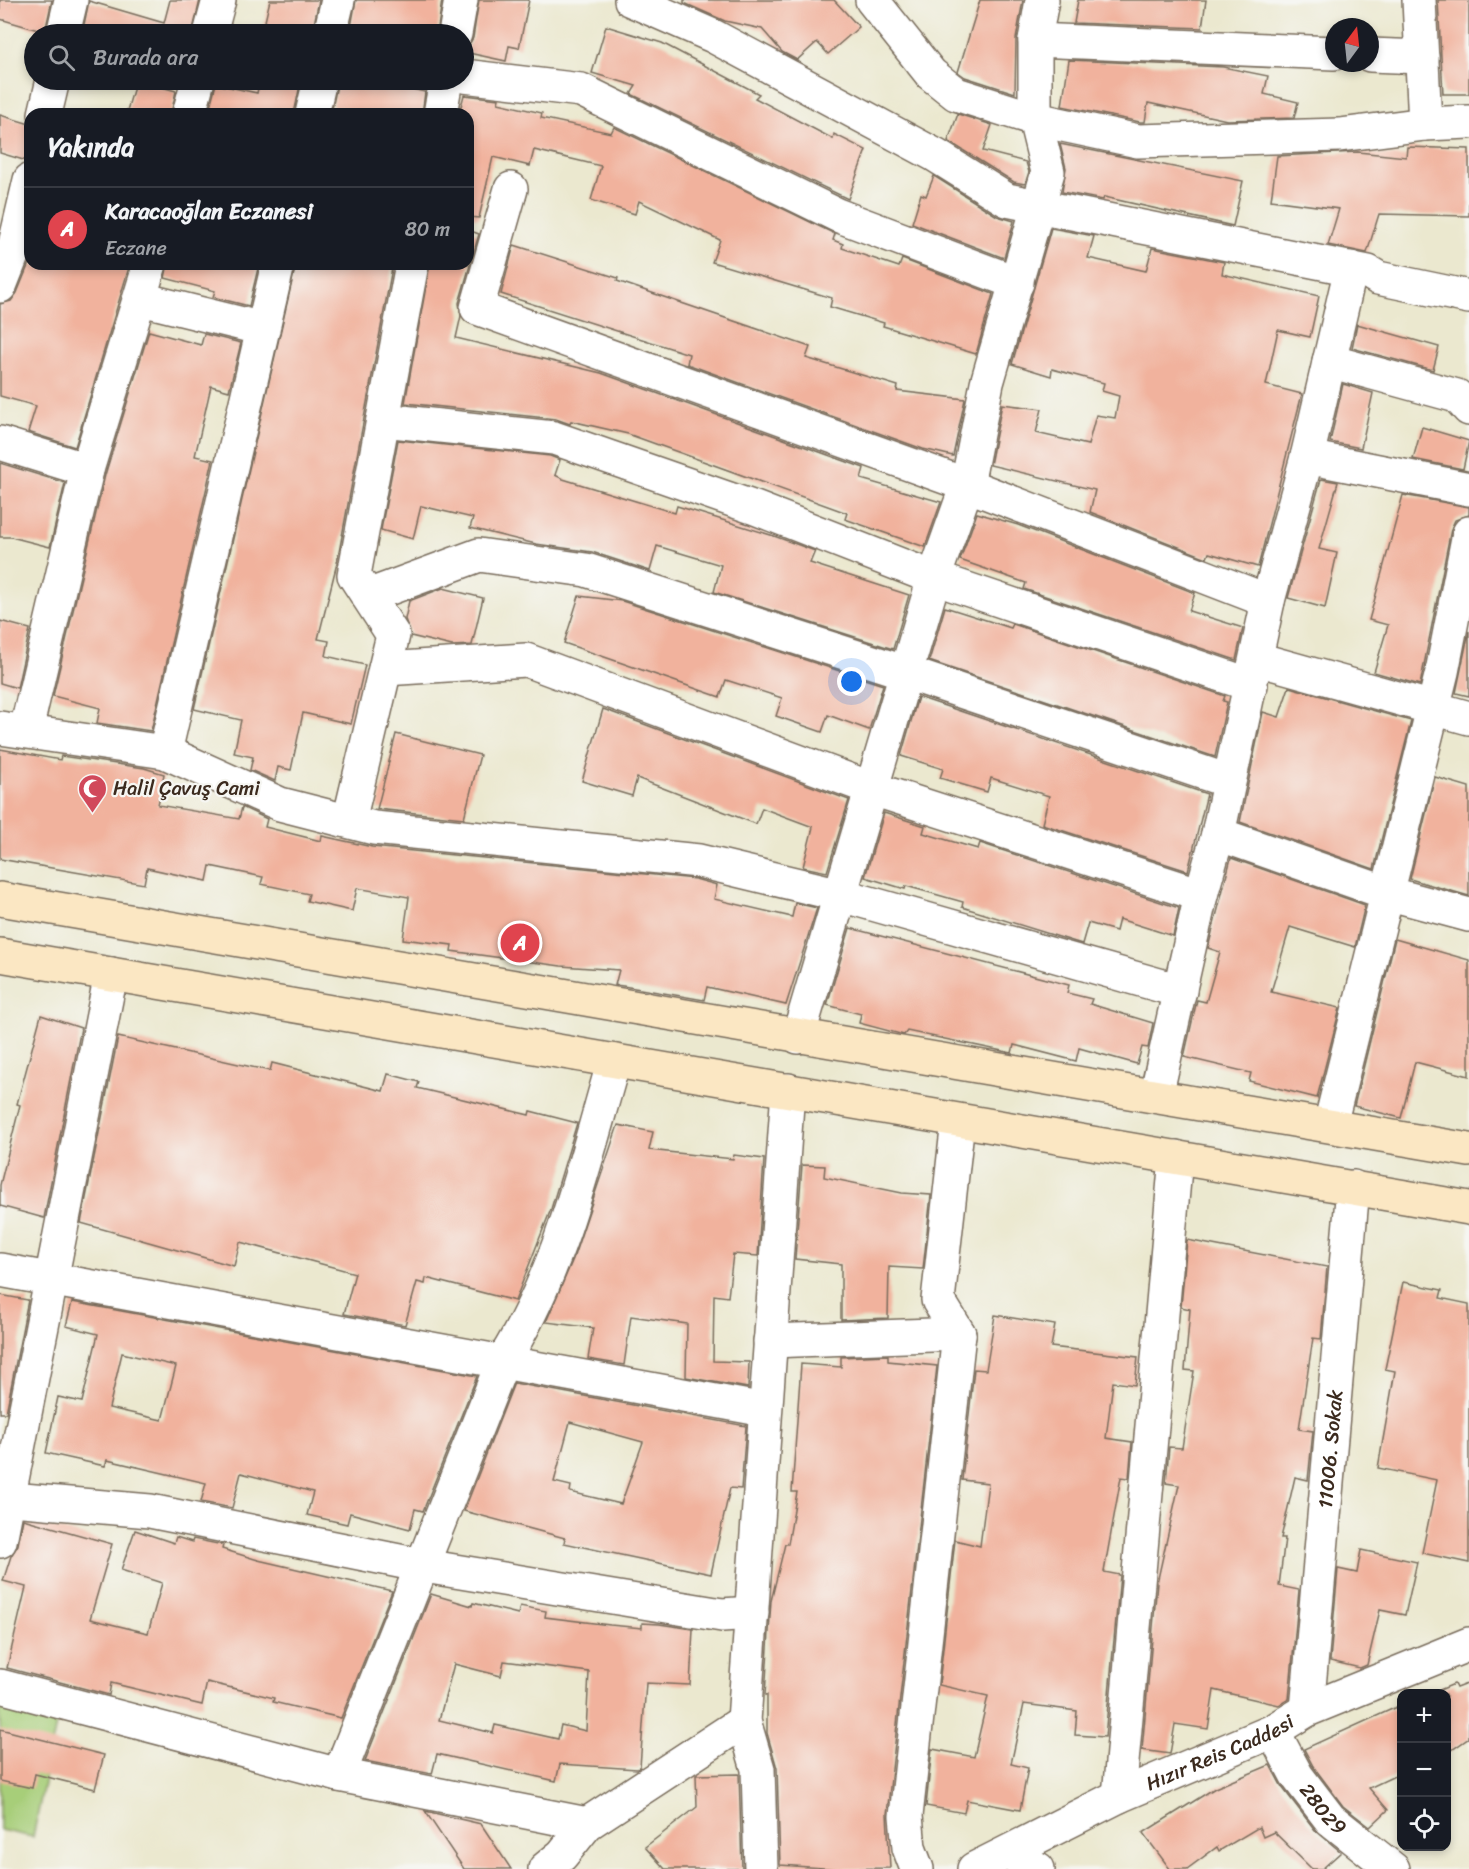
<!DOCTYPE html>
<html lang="tr">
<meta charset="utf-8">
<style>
:root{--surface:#171b24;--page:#242831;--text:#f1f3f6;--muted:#9ea1a6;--line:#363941;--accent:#db2777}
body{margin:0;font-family:Sriracha,sans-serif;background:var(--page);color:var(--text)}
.controls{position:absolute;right:18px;bottom:18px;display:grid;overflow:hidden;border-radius:12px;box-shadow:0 3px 9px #0003}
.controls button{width:54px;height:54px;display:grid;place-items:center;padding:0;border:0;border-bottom:2px solid var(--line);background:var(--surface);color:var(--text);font:30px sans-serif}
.compass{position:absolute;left:1325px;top:18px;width:54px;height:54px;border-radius:50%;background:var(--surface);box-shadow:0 3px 9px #0003;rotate:15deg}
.you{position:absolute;left:852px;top:682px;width:21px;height:21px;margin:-15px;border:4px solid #fff;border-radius:50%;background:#1a73e8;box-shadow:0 0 0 9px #1a73e833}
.badge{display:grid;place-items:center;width:39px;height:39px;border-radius:50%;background:var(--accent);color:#fff;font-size:20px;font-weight:700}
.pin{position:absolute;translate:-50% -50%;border:3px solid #fff;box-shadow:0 2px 6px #0006}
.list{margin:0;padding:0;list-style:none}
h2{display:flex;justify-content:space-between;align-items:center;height:78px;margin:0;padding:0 24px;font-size:26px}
h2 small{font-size:20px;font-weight:400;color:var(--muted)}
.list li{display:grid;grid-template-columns:39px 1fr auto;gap:18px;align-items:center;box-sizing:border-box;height:84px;padding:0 24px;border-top:2px solid var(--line)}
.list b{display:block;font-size:22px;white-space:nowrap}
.list p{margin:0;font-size:20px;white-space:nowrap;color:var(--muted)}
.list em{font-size:20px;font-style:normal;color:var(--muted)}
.icon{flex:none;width:33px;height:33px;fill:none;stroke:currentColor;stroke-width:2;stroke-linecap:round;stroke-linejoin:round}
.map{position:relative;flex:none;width:1469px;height:1869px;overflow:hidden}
.search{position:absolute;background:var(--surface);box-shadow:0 3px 9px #0003;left:24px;top:24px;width:450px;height:66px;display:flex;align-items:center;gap:15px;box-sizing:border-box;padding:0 21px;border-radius:33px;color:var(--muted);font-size:22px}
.panel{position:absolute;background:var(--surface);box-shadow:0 3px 9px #0003;left:24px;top:108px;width:450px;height:162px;border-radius:18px}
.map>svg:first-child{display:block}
.green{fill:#a7ce79;stroke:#717c4c;stroke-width:1.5}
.building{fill:#f1b29d;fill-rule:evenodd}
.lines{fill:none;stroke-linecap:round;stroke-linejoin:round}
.minor-casing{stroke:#796c5c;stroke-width:36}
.secondary-casing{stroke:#796c5c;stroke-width:36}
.minor{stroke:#fff;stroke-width:33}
.secondary{stroke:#fbe7c3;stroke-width:33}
.labels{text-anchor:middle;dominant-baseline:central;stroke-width:4.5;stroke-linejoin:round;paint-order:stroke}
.poi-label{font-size:20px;fill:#3b2a1e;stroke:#f6f6f2;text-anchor:start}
.street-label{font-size:20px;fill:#3b2a1e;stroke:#f6f6f2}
</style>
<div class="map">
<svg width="1469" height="1869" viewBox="0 0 1469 1869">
<rect width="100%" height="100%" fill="#f6f6f2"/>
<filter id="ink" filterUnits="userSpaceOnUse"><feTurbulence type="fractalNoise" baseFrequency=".0167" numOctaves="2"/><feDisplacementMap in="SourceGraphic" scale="12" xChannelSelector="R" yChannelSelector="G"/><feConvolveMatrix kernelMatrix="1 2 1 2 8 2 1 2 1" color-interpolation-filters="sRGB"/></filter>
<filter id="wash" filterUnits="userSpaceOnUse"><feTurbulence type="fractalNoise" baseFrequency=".008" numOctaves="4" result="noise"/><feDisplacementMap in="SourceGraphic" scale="24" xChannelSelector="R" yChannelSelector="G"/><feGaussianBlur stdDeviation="1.35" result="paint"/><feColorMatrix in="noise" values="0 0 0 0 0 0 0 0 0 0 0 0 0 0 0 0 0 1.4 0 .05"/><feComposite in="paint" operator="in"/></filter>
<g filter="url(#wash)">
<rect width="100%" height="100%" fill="#ebe8cf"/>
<!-- green -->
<polygon class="green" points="60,1705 33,1837 0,1830 0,1708"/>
<g id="blocks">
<!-- building -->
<g class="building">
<polygon points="0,0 52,0 45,32 0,19"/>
<polygon points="170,0 200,0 192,34 82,34 89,1 164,23"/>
<polygon points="270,0 319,0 312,34 262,34"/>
<polygon points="356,0 442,0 437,34 385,34 351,27"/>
<polygon points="479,0 529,0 519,48 509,46 506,61 464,52 473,38"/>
<polygon points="684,0 834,0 859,27 828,54 817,42 797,60 782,52 762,29 725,21 684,3"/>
<polygon points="980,0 1023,0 1016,39 1015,93 965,77 958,72"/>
<polygon points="1078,0 1206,0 1202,28 1074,23"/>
<polygon points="1438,0 1469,0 1469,94 1443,94"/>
<polygon points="606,26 662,43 759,94 755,98 833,139 834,134 866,150 848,199 631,94 636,86 592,73"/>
<polygon points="1069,60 1223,67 1268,76 1264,94 1298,102 1294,118 1227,120 1148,103 1145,122 1140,122 1062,106"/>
<polygon points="136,80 176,91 171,114 126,114"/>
<polygon points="260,80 301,80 294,114 208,114 216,84 257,93"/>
<polygon points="338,80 374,80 425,92 422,114 331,114"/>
<polygon points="464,95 499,99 498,103 542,113 541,118 611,133 614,127 835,234 833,240 843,244 842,248 899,267 902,259 993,294 976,354 883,326 884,323 830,307 832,298 712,262 720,240 639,201 635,214 591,200 601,166 534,150 530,166 493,157 479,218 468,217 468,114 459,114"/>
<polygon points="958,114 992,125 983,151 1026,162 1029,172 1025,184 1014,182 948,141"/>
<polygon points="0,115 30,124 30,162 0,153"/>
<polygon points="1060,144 1243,181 1233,226 1104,197 1103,200 1062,192 1066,168"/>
<polygon points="1407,147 1469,149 1469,216 1379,214 1367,253 1328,245 1339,209 1271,200 1277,156 1358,152 1406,157"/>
<polygon points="934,176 997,216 1014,221 1004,258 912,223 921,194 926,196"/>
<polygon points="1051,228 1094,236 1088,258 1146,271 1152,248 1224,262 1222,274 1319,296 1310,337 1278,330 1266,385 1302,394 1258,567 1209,553 1207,558 1090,512 1095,490 990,465 1002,404 1042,409 1036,433 1088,445 1096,415 1115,418 1119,396 1102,391 1104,383 1052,369 1051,376 1012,364"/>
<polygon points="468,230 479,234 459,303 461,316 456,338 601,373 864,468 861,479 941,502 925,547 845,519 847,513 628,434 571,421 570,424 556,419 405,403 430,264 468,264"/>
<polygon points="514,245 618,278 617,281 810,347 806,358 898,386 897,391 965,399 953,456 923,449 687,364 689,354 501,294"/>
<polygon points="30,261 30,264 130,264 75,447 28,432 36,406 0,396 0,304 11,301 17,293"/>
<polygon points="168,264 259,264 249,306 213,297 215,291 165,278"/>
<polygon points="296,264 376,264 392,268 337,563 318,639 329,641 326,656 365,665 351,724 303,713 291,770 278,767 275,781 250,770 253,757 234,753 241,720 194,709"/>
<polygon points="1357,324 1439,347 1433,370 1352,348"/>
<polygon points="149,331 201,345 204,334 241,343 229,391 211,386 195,456 213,460 151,731 97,723 100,708 53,696 105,475"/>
<polygon points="1343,384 1373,393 1361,448 1330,442"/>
<polygon points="1422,427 1469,441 1463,469 1413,459"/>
<polygon points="398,440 550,456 560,460 555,475 563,479 675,513 677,506 774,536 815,551 810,563 909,595 893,649 714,592 721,565 657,546 650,571 592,552 536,544 470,528 473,518 421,506 413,539 381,530"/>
<polygon points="0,463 65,483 50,547 11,537 0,537"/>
<polygon points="1321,479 1338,482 1319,549 1337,553 1325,608 1288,598"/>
<polygon points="1403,495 1469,507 1469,515 1455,520 1451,529 1420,685 1374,672 1388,625 1369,620"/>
<polygon points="977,513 1018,525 1195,593 1189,611 1243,628 1236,660 1024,589 1026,583 960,560"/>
<polygon points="443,588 483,598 472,645 452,646 411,636 405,619 409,601"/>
<polygon points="579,596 622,601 883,685 869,730 828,715 822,732 776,716 782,698 726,680 720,697 564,643"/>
<polygon points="945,607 1011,628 1013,624 1225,696 1223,701 1227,702 1215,757 929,661"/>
<polygon points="0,621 30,629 17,688 0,683"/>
<polygon points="1469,631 1469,696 1456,693"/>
<polygon points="1289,687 1411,721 1374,869 1240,822 1263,712 1279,717"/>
<polygon points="918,697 1207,794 1188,871 1042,824 1049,796 991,778 987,792 940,778 943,769 901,756"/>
<polygon points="603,709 849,800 827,872 803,867 813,827 762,808 756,824 637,778 632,796 582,781"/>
<polygon points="396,734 480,755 464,818 377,809"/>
<polygon points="0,749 60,760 61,756 144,768 164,774 158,805 239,819 242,807 267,819 265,827 321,841 322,836 372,847 695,879 717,885 714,899 792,917 795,903 817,908 786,1005 707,987 704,1000 623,986 615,985 619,970 561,966 451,951 452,945 403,939 409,897 357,888 352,911 307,901 309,894 261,884 263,877 210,866 207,881 147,868 144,884 0,859"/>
<polygon points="1435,777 1469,787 1469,896 1410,879"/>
<polygon points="884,813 925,826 923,833 978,849 980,843 1179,908 1173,936 1119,919 1116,931 1088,923 1082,944 962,907 963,902 906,886 905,889 865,877"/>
<polygon points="1231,858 1365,905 1355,947 1290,927 1271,992 1340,1008 1317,1098 1249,1081 1251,1073 1184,1057 1197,1000 1206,1002 1220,952 1208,948"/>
<polygon points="850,928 1069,985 1067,993 1092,999 1090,1004 1153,1023 1148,1048 1142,1047 1137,1064 1079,1048 1076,1061 1014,1045 1012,1053 907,1031 904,1035 859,1023 861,1014 827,1005"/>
<polygon points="1395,939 1469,960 1469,1076 1415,1062 1401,1118 1354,1106"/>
<polygon points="41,1015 81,1028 44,1218 0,1206 0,1185 20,1105 17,1104"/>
<polygon points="118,1037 270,1071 272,1063 383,1091 388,1074 419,1082 417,1088 529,1115 530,1111 577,1123 551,1209 515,1301 426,1278 425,1284 417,1282 405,1325 344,1314 355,1273 240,1242 234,1266 81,1223"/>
<polygon points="618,1125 653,1132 649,1150 733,1159 734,1155 764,1159 758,1256 733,1254 728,1297 714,1295 713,1361 749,1362 748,1388 686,1377 687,1324 631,1316 624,1365 588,1359 593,1328 546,1322 573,1259"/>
<polygon points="802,1165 825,1166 824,1177 902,1193 931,1195 923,1269 889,1267 888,1318 841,1320 841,1264 795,1259"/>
<polygon points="1187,1240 1327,1267 1321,1339 1313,1338 1299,1429 1313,1431 1308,1480 1295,1477 1281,1538 1285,1538 1279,1586 1299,1590 1289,1699 1279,1705 1214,1690 1208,1729 1175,1724 1170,1754 1142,1750 1157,1583 1179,1485 1166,1483 1169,1447 1182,1448 1194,1371 1185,1370 1190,1309 1181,1307"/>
<polygon points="1403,1282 1442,1290 1440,1298 1469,1304 1469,1563 1422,1553 1437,1480 1378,1468 1395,1371 1385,1369"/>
<polygon points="0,1295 28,1300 6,1413 0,1413"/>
<path d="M72,1302L477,1376L423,1511L415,1509L410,1529L350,1513L347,1524L307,1515L313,1492L241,1473L232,1508L201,1502L206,1483L107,1460L105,1466L46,1453L58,1397L82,1402L98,1334L66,1326ZM122,1353L176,1366L162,1420L109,1408Z"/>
<polygon points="995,1315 1055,1325 1051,1347 1138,1357 1135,1385 1113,1382 1106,1438 1132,1442 1129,1478 1121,1477 1104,1572 1120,1575 1105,1737 1075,1735 1077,1711 1024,1704 1011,1764 1028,1768 1020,1810 967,1800 964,1813 926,1806 932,1749 974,1757 988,1696 939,1685 955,1540 980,1546 988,1483 962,1480 974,1369 986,1370"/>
<polygon points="888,1355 888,1361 937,1366 887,1814 890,1868 838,1869 780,1865 777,1768 767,1733 767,1695 765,1695 771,1601 785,1544 788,1544 797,1492 792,1492 801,1364 841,1367 841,1357"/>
<path d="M514,1383L746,1426L741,1489L730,1488L711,1574L564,1543L565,1538L464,1511ZM570,1422L643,1442L621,1504L570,1492L571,1486L554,1482Z"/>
<polygon points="23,1519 112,1544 90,1619 148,1633 162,1583 121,1570 135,1530 174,1543 176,1537 192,1542 193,1539 223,1545 222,1549 258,1560 392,1591 341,1718 273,1702 274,1698 207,1682 202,1705 111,1683 109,1695 7,1668 26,1587 3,1581 11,1556 18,1545"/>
<polygon points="1361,1550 1417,1562 1405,1615 1380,1610 1367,1665 1360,1668 1330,1661 1338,1569 1357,1573"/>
<path d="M431,1594L472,1606L473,1603L518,1614L520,1606L546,1611L545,1617L610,1625L642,1628V1623L659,1624L693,1629L690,1685L646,1683L640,1767L637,1769L560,1764L556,1781L437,1754L432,1774L365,1761ZM504,1661L589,1672L586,1731L561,1725L558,1739L495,1725L493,1733L439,1720L454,1664L501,1676Z"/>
<polygon points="1469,1683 1469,1738 1446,1754 1446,1694 1430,1694 1454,1684 1456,1688"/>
<polygon points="1401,1705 1401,1773 1369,1788 1388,1810 1370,1827 1343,1806 1313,1766 1304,1749"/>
<polygon points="0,1729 104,1755 95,1789 35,1774 32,1788 0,1781"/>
<polygon points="1270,1765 1282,1787 1315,1830 1341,1852 1322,1869 1312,1869 1274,1832 1263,1837 1259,1827 1219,1851 1217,1847 1187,1869 1170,1869 1143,1833 1215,1788"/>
<polygon points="739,1774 742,1869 665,1869 645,1847 697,1807 696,1775"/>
<polygon points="425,1811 481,1824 511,1869 464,1869"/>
</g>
</g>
</g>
<g filter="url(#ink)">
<use href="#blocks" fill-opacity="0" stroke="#796c5c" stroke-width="1.5"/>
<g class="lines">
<defs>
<g id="minor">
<polyline points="631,0 713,36 935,155 1007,200 1368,272 1378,278 1469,297"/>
<polyline points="872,0 931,74 956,94 1035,119 1138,141 1340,135 1425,124 1469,122"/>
<polyline points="1419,0 1425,124"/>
<polyline points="63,34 71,0"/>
<polyline points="210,34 219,0"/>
<polyline points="330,34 338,0"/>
<polyline points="455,34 461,0"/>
<polyline points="1035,40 1334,53"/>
<polyline points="1370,55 1422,57"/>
<polyline points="464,76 581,90 837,215 1017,283"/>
<polyline points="45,114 53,80"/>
<polyline points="189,114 198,80"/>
<polyline points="312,114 320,80"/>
<polyline points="440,114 446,80"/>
<polyline points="511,189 477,308 967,485 1268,601"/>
<polyline points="0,286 13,253 30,180"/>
<polyline points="141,299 263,329"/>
<polyline points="1329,361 1457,396 1469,409"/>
<polyline points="383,420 554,438 755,508 934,578 1251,685"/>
<polyline points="0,443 87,470"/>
<polyline points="1307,457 1469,489"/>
<polyline points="368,596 479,555 586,570 907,673 1228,781"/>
<polyline points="1257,659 1469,718"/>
<polyline points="385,669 526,660 873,789 1201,895"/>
<polyline points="0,728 165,752 280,804 374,828 699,861 841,895 1180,991"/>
<polyline points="26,730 87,470 150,264"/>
<polyline points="165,752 278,264"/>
<polyline points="349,821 393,635 354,575 412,264"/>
<polyline points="1218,834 1387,893 1469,915"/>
<polyline points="798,1037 934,578 967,485 987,383 1048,172 1035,119 1035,40 1042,0"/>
<polyline points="1156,1096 1201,895 1218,834 1268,601 1307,457 1351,268"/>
<polyline points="1330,1125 1442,672 1469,533"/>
<polyline points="0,1270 765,1410"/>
<polyline points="770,1341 959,1334"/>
<polyline points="0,1498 150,1511 424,1566 722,1615 752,1613"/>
<polyline points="0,1541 111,974"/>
<polyline points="0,1686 339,1775 587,1824"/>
<path id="s1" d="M1307,1710L1353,1187"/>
<path id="s2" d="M1273,1731L1297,1776L1330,1819L1393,1869"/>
<path d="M339,1775L503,1361C561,1270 584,1163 614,1061"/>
<polyline points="1119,1796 1176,1157"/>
<polyline points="1007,1853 1038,1869"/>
<polyline points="545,1869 562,1855 587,1824 744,1721"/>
<polyline points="761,1869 758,1769 744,1721 788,1090"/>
<polyline points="917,1869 909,1848 906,1816 959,1334 938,1300 958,1121"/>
<path id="s3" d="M974,1869L1119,1796L1273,1731L1307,1710L1469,1644"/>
</g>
<g id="secondary">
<polyline points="0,899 1469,1150"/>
<polyline points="0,955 1469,1208"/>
</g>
</defs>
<!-- minor casing -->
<use href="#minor" class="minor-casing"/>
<!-- secondary casing -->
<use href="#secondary" class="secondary-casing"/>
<!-- minor -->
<use href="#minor" class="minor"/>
<!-- secondary -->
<use href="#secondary" class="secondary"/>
</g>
</g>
<!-- icons -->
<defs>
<symbol id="mosque-pin" viewBox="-11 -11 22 30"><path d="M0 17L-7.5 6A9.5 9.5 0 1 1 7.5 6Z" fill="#d1495b" stroke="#f6f6f2"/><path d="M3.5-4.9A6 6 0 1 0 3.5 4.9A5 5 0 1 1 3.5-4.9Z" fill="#fff"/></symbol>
</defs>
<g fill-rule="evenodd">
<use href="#mosque-pin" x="76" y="772" width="33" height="45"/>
</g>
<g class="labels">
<!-- poi labels -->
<g class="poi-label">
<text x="113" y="788">Halil Çavuş Cami</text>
</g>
<!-- street labels -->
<g class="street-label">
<text stroke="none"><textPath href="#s1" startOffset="262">11006. Sokak</textPath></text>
<text stroke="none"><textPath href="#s3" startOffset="272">Hızır Reis Caddesi</textPath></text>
<text stroke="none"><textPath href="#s2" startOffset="93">28029</textPath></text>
</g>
</g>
</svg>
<div class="controls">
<button>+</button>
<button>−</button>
<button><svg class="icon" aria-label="locate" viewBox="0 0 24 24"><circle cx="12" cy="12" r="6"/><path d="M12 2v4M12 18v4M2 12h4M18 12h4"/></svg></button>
</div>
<svg class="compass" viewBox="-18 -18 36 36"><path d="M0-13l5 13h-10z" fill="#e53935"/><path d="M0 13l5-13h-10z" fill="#9ea1a6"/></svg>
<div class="you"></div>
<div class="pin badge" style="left:520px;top:943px;background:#e0444e">A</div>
<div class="search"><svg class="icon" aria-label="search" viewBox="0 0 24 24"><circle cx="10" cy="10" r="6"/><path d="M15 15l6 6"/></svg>Burada ara</div>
<section class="panel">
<h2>Yakında<small></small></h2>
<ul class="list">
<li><span class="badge" style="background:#e0444e">A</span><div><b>Karacaoğlan Eczanesi</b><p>Eczane</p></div><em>80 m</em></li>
</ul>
</section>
</div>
